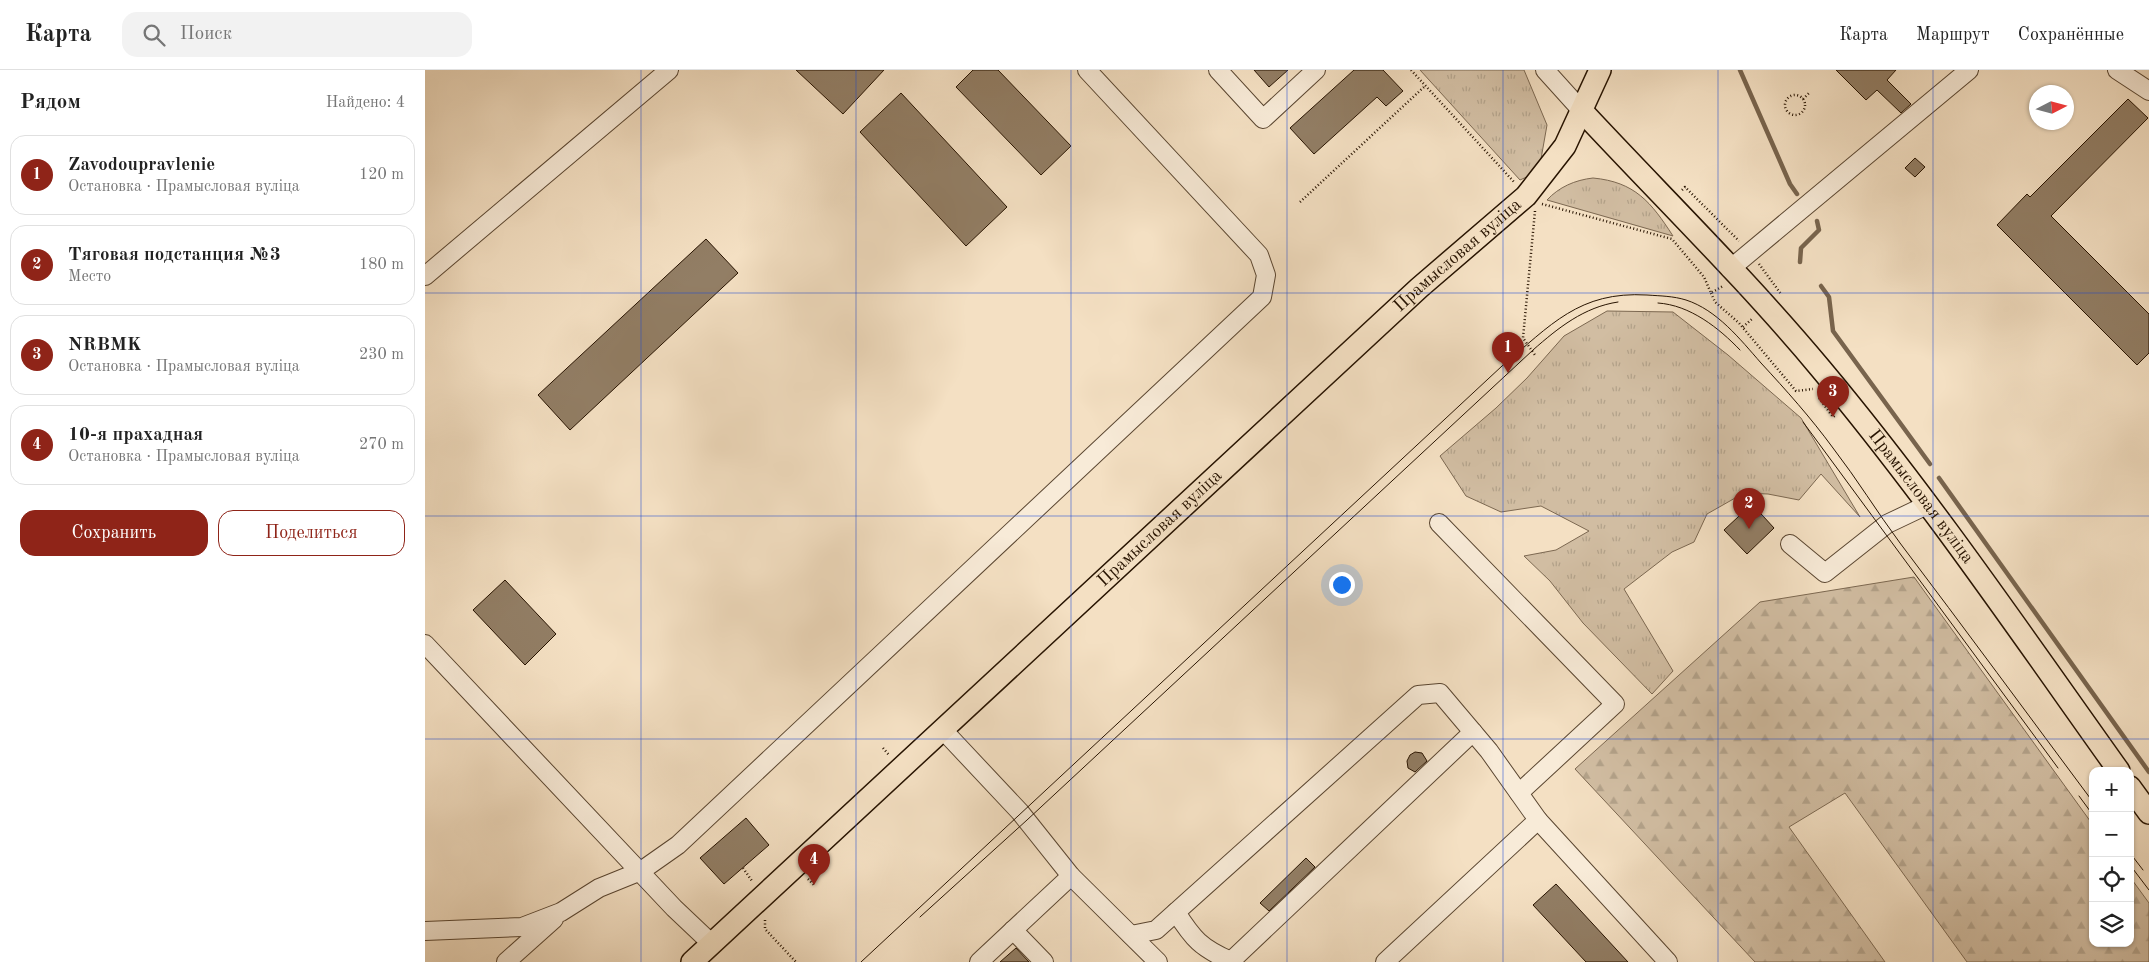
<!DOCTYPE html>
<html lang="ru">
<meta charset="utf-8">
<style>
:root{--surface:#fff;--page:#f2f2f2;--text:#222;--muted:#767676;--line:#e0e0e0;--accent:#8f2418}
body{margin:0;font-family:"Old Standard TT",serif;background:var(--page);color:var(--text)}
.controls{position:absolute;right:15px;bottom:15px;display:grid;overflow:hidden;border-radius:10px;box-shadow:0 1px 4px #0004}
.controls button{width:45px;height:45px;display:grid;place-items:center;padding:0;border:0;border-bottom:1px solid var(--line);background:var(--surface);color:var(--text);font:25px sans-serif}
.compass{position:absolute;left:1604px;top:15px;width:45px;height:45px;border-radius:50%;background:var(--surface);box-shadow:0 1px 4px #0004;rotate:84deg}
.you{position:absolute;left:916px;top:514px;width:18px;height:18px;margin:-12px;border:4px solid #fff;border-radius:50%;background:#1a73e8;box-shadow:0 0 0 8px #1a73e833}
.badge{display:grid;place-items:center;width:32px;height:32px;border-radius:50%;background:var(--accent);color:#fff;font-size:16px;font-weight:700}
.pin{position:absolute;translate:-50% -41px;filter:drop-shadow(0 1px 2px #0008)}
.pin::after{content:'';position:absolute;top:26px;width:18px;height:15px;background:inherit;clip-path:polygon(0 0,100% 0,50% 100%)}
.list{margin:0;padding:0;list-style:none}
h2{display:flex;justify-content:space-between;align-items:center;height:65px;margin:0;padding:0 20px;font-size:21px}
h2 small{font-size:16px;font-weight:400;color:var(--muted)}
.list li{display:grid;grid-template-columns:32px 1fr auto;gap:15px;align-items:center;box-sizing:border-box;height:80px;margin:0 10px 10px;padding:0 10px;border:1px solid var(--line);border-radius:15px}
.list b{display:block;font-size:19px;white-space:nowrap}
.list p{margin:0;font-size:16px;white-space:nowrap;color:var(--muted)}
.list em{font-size:16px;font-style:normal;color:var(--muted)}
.actions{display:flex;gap:10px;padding:15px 20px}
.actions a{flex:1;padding:11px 0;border:1px solid var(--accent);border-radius:15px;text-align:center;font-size:18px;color:var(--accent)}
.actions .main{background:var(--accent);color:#fff}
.icon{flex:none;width:28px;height:28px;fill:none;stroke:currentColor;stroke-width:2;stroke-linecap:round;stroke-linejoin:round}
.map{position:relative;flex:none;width:1724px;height:892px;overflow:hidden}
header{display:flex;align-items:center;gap:30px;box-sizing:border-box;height:70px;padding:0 25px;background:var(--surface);border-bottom:1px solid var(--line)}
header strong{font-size:24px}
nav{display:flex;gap:28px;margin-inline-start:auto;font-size:18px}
.search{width:350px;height:45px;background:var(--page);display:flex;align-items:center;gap:12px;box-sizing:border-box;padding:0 18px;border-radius:15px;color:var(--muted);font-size:19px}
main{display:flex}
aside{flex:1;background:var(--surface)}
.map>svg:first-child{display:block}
.grass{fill:url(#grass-tufts);stroke:#7c6851}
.forest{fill:url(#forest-firs);stroke:#7c6851}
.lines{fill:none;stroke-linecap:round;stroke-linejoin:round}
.stream{stroke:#78644d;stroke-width:4.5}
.building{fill:#927e65;stroke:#271300}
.minor-casing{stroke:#5a4631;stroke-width:20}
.major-casing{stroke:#271300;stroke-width:24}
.path{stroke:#271300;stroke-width:2.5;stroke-dasharray:1 2.5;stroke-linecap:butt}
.minor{stroke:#f8ebd8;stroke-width:18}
.major{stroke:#f4e0c3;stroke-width:21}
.tram{stroke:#271300;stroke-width:1}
.grid{fill:none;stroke:#1d4ed8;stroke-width:1;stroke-opacity:0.55}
.labels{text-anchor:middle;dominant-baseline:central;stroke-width:4.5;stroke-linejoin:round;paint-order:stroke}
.street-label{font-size:18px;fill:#271300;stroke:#f8ebd8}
</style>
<header>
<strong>Карта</strong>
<div class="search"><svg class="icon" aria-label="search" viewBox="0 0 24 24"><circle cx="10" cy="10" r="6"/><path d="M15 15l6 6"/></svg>Поиск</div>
<nav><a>Карта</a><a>Маршрут</a><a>Сохранённые</a></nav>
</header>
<main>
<aside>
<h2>Рядом<small>Найдено: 4</small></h2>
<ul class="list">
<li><span class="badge">1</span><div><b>Zavodoupravlenie</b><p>Остановка · Прамысловая вуліца</p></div><em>120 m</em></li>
<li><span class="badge">2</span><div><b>Тяговая подстанция №3</b><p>Место</p></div><em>180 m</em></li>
<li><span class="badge">3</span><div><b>NRBMK</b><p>Остановка · Прамысловая вуліца</p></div><em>230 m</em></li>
<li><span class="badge">4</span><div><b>10-я прахадная</b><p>Остановка · Прамысловая вуліца</p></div><em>270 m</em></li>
</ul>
<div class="actions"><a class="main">Сохранить</a><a>Поделиться</a></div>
</aside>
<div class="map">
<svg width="1724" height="892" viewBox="0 0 1724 892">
<defs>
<pattern id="grass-tufts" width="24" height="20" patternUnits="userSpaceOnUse" patternTransform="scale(1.25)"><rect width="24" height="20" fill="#d1bda2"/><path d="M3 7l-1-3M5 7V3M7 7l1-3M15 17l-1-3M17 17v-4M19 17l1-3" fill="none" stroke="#b3a28a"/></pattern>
<pattern id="forest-firs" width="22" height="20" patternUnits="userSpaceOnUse" patternTransform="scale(1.25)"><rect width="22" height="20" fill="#d1bda2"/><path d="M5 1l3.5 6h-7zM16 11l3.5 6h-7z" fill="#b3a28a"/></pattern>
</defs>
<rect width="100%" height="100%" fill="#f4e0c3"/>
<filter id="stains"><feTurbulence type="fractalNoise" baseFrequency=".004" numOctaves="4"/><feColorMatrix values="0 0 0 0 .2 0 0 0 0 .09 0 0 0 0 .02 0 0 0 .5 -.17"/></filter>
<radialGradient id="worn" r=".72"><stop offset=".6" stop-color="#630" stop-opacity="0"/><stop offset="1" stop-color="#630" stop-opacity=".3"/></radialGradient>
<!-- grass -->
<g class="grass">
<polygon points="995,0 1099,0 1122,55 1116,89 1106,105 1095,110"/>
<path d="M1168,108C1210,112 1226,132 1248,166L1122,130C1134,117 1150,110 1168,108Z"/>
<polygon points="1182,241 1248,242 1303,285 1376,348 1435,447 1396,404 1374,430 1343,424 1319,423 1282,444 1269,472 1247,482 1199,519 1248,601 1227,624 1158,553 1125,511 1099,486 1131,480 1164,461 1116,436 1076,442 1041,426 1015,386 1071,338 1102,308 1139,266"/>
</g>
<!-- forest -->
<polygon class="forest" points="1489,507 1668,755 1668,873 1705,873 1705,807 1724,833 1724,892 1542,892 1420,723 1364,757 1460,892 1330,892 1150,699 1335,532"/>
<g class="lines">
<!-- stream -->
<g class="stream">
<polyline points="1315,0 1365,114 1372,124"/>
<polyline points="1375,192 1376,178 1394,160 1392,151"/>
<polyline points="1396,216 1404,227 1408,261 1505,394"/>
<polyline points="1514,408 1724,702"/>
</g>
</g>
<!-- building -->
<g class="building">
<polygon points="371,0 459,0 418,44"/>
<polygon points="548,0 573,0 646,76 616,105 531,17"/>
<polygon points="829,0 863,0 844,17"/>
<polygon points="929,0 958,0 978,21 961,36 952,27 889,84 865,58"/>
<polygon points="1411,0 1471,0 1462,10 1486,34 1476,43 1452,20 1441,30"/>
<polygon points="476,23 582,137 541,176 435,62"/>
<polygon points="1703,29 1723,48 1626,146 1724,244 1724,283 1712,295 1572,155 1602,124 1605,127"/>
<polygon points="1490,88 1500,97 1490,107 1480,98"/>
<polygon points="281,169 313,203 145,360 113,325"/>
<polygon points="1327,434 1349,458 1322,484 1299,460"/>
<polygon points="80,510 131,564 100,595 48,540"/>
<polygon points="990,682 997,683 1002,691 990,702 983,698 982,691 985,685"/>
<polygon points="321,748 344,775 299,814 275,788"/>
<polygon points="881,788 890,797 844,841 835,833"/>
<polygon points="1131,814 1203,892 1161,892 1108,835"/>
<polygon points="591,878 604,892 575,892"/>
</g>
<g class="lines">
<defs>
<g id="minor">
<polyline points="793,0 838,49 891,0"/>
<polyline points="1120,0 1157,41"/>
<polyline points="1692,0 1724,21"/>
<polyline points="1305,199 1544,0"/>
<polyline points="0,206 244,0"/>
<polyline points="1014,453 1190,634 1094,723"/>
<polyline points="1365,474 1400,503 1462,454 1504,434"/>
<polyline points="0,574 249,838 287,874"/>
<polyline points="518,660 595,742 646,806 733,892"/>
<path d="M751,842C768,869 776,878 806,891L1048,662"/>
<polyline points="588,860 619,892"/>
<polyline points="0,861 97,857 136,842 174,818 216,801 253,775 837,227 841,205 834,185 662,0"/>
<polyline points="706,865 731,860 993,625 1015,623 1064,681 1113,750"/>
<polyline points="81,892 129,849"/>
<polyline points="554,892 646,806"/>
<polyline points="960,892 1113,750 1243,892"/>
</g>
<g id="major">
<path id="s1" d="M1157,41C1237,127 1321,209 1396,299C1503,427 1597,565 1694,701"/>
<polyline points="1705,717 1724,743"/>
<path id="s2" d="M267,892L994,218L1101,126L1140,76L1175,0"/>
</g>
</defs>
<!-- minor casing -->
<use href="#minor" class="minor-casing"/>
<!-- major casing -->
<use href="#major" class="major-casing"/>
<!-- path -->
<g class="path">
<polyline points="986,0 1090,113"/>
<circle cx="1370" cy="35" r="10"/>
<polyline points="1378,29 1384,23"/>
<polyline points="1257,120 1260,117 1314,171"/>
<polyline points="875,132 1000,16"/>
<polyline points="1117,134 1247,169 1279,207 1286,223 1298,216"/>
<polyline points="1110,141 1098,268 1110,285"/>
<polyline points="1334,194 1356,224"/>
<polyline points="1286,223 1290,232 1314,253 1371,321 1388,319"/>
<polyline points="1318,257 1328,248"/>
<polyline points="1394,328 1408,347 1411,345"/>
<polyline points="458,678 464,685"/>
<polyline points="318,798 327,811"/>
<polyline points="383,809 389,815"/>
<polyline points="340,850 340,859 371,892"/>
</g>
<!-- minor -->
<use href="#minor" class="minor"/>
<!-- major -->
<use href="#major" class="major"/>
<!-- tram -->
<g class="tram">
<path d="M1233,233C1265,235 1294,258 1315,280"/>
<polyline points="1378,352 1633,698"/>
<polyline points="1654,726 1668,745"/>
<polyline points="1705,783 1718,800"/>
<polyline points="1705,795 1724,820"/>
<path d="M495,847L602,750L1108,280C1133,258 1159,237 1193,232"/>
<path d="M436,892L1077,296C1126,255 1154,221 1222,225C1236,226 1248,226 1261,230C1292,240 1315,269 1336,293C1361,320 1386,348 1408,378C1432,409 1452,442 1475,473C1540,559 1604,646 1668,732"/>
</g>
</g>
<!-- grid -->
<path class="grid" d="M216,0V892M431,0V892M646,0V892M862,0V892M1078,0V892M1293,0V892M1508,0V892M0,223H1724M0,446H1724M0,669H1724"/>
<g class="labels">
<!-- street labels -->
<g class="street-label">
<text stroke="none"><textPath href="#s2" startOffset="1042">Прамысловая вуліца</textPath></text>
<text stroke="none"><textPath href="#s1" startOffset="514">Прамысловая вуліца</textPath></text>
<text stroke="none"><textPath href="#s2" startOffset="638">Прамысловая вуліца</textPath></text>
</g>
</g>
<rect width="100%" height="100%" filter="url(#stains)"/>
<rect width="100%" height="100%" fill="url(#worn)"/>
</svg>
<div class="controls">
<button>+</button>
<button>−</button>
<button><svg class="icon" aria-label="locate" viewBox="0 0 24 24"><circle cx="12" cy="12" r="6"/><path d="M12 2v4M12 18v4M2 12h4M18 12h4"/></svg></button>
<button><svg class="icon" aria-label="layers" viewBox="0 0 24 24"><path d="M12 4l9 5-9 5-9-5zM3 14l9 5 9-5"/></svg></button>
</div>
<svg class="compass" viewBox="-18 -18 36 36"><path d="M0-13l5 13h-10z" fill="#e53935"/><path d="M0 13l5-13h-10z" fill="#767676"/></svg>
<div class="you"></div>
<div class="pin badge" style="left:1083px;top:303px">1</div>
<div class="pin badge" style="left:1324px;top:459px">2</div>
<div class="pin badge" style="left:1408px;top:347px">3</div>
<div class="pin badge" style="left:389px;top:815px">4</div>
</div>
</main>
